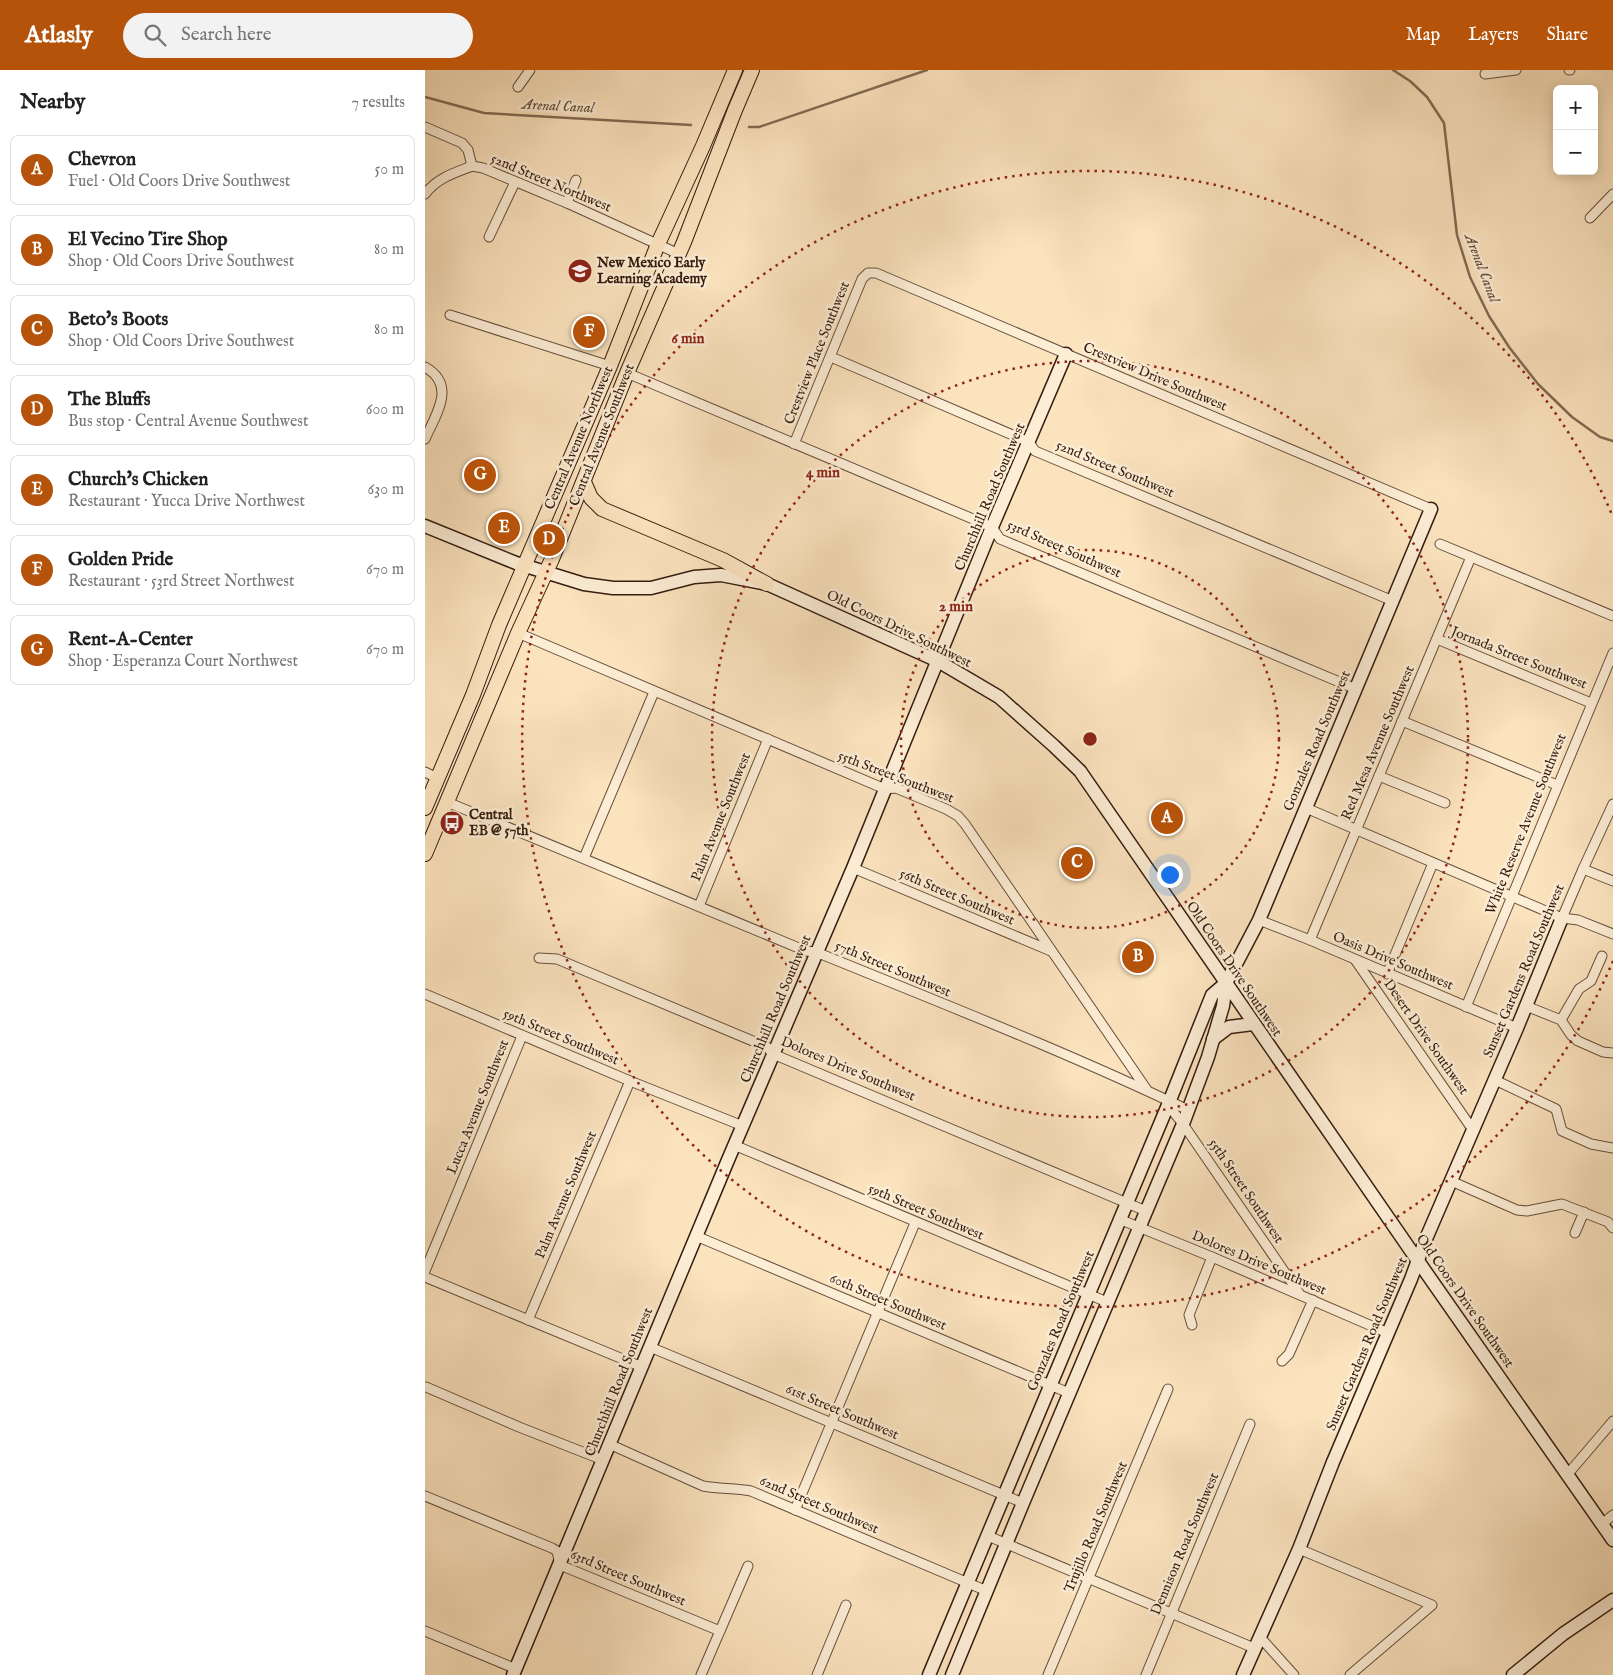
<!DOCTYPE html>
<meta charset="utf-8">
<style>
:root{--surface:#fff;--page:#f2f2f2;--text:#222;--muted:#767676;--line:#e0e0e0;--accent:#b45309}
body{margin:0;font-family:"IM FELL English",serif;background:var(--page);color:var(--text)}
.controls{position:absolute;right:15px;top:15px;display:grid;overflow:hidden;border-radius:8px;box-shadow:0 2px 12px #0003}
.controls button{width:45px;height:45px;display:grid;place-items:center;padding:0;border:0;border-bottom:1px solid var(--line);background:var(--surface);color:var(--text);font:25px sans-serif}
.you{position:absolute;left:744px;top:804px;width:18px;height:18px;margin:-12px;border:4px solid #fff;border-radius:50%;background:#1a73e8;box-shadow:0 0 0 8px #1a73e833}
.badge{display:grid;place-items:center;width:32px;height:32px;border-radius:50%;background:var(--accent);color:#fff;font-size:16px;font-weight:700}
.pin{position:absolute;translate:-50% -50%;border:2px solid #fff;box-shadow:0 1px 5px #0006}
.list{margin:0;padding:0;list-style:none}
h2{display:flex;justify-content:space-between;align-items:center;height:65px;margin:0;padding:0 20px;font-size:21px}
h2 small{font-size:16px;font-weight:400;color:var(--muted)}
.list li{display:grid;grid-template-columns:32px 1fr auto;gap:15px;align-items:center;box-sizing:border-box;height:70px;margin:0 10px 10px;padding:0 10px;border:1px solid var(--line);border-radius:8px}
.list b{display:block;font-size:19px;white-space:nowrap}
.list p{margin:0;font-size:16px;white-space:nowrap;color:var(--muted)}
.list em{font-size:16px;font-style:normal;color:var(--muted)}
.icon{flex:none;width:28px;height:28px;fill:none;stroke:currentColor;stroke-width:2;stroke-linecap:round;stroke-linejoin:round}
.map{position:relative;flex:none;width:1188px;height:1605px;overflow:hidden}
header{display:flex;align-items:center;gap:30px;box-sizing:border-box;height:70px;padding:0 25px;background:var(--accent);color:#fff}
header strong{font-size:24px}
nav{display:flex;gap:28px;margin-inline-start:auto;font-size:18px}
.search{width:350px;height:45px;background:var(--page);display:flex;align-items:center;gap:12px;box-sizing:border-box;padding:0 18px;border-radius:28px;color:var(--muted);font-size:19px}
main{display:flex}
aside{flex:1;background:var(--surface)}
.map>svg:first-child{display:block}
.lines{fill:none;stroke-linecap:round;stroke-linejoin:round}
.stream{stroke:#846b54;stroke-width:2.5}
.street-casing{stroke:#664e3b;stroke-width:11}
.secondary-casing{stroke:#351c0f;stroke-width:15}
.primary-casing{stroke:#351c0f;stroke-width:16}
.street{stroke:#fcedd5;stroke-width:9}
.secondary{stroke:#fcedd5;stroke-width:12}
.primary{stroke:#fbe3be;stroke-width:14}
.ring{fill:none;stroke:#8f2418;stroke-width:2.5;stroke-dasharray:2.5 5}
.labels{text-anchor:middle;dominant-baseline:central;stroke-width:5;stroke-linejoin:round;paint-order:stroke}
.street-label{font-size:14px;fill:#351c0f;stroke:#fcedd5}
.poi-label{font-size:14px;font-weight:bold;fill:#351c0f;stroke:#fcedd5;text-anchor:start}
.water-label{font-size:15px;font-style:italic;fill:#634a37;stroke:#fcedd5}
.centre{fill:#8f2418;stroke:#fcedd5;stroke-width:2.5}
.ring-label{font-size:15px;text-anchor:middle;font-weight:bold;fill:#8f2418;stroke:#fcedd5;stroke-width:5;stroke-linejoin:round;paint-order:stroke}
</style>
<header>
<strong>Atlasly</strong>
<div class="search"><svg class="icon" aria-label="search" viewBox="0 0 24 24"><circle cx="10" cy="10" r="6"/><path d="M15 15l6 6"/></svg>Search here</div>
<nav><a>Map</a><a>Layers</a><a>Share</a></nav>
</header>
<main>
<aside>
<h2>Nearby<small>7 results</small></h2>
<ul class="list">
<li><span class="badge">A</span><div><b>Chevron</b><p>Fuel · Old Coors Drive Southwest</p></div><em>50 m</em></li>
<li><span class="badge">B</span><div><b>El Vecino Tire Shop</b><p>Shop · Old Coors Drive Southwest</p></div><em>80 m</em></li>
<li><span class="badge">C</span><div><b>Beto's Boots</b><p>Shop · Old Coors Drive Southwest</p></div><em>80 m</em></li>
<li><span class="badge">D</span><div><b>The Bluffs</b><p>Bus stop · Central Avenue Southwest</p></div><em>600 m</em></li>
<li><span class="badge">E</span><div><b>Church's Chicken</b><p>Restaurant · Yucca Drive Northwest</p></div><em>630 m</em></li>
<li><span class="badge">F</span><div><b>Golden Pride</b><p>Restaurant · 53rd Street Northwest</p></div><em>670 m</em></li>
<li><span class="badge">G</span><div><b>Rent-A-Center</b><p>Shop · Esperanza Court Northwest</p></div><em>670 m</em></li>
</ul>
</aside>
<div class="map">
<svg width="1188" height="1605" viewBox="0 0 1188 1605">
<rect width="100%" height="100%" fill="#fbe3be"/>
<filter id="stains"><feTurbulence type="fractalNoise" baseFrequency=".004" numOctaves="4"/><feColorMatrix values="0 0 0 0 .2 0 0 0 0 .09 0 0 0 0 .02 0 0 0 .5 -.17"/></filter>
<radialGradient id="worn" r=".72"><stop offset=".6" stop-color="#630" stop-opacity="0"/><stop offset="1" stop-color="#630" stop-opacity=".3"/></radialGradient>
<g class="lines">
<!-- stream -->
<g class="stream">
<polyline points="968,0 985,11 1002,27 1019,53 1032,165 1045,207 1064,246 1084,277 1113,314 1147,347 1175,367 1188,371"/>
<polyline points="0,27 59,43 266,55"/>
<polyline points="324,57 334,57 502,0"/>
</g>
<defs>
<g id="street">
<polyline points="1144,0 1145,0"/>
<polyline points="1060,4 1091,0"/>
<polyline points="93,17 105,0"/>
<polyline points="0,57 37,73 43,80 47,96"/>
<polyline points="47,96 58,98 142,133 254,184"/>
<path d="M0,124C12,108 29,103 47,96"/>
<polyline points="142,133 151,110"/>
<polyline points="1165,148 1188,124"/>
<polyline points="64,167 90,112"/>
<polyline points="25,245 185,296"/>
<polyline points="406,287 604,372 610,381 968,531"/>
<path d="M0,297C32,315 11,344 0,369"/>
<polyline points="202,303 567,457 575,469 931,619"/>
<polyline points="369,374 437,209 443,203 451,203 1006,439"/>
<polyline points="1015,474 1188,546"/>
<polyline points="93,563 460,719 471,718 521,739 533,746 540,754 722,1020"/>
<polyline points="1012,569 1166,633"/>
<polyline points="977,651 1132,715"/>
<polyline points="0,702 12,708"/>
<polyline points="954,706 1020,733"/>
<path d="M22,732L381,881L391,882C516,933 642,982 763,1040"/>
<polyline points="881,738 1137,848 1153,850 1188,864"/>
<polyline points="159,788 229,622"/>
<polyline points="428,798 626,881"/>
<polyline points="1158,799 1188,811"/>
<polyline points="274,836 343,669"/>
<polyline points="1137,848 1158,799 1188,734"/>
<polyline points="834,850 885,870 1092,958"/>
<polyline points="885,870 1046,487"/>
<polyline points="114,888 132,889 342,977 348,984 721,1141"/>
<polyline points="931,891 1048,1060"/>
<polyline points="962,904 1008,793"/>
<polyline points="0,924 205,1011 318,1056"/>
<polyline points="1101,936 1136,950 1146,965 1153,971 1178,982 1188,983"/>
<polyline points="1041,937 1188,583"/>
<polyline points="1136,950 1154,919 1166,911 1177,886"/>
<polyline points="1070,1010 1131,1039 1137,1061 1166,1074 1188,1078"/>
<polyline points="743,1035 758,1054 874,1223"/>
<polyline points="309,1075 682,1232"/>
<polyline points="1026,1111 1092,1140 1102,1141 1137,1134 1183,1152 1188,1158"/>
<polyline points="694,1149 787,1187 963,1263"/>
<polyline points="1150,1163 1159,1142"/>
<polyline points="271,1166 644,1323"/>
<polyline points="0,1201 97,966"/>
<polyline points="0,1207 217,1297"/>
<polyline points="103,1250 205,1011"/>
<polyline points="767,1255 764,1245 787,1187"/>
<polyline points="225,1277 598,1433"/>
<polyline points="857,1291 864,1284 888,1230"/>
<polyline points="1,1317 94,1357 178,1390"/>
<path d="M184,1374L278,1416C294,1419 310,1418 326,1421L562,1521"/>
<polyline points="1142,1405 1188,1351"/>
<polyline points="0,1426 127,1478 132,1481 135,1495 295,1561"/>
<polyline points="370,1440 490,1153"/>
<polyline points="1177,1454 1188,1445"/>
<polyline points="563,1466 829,1578"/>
<polyline points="874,1479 1007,1535 925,1605"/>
<polyline points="0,1561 91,1599"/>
<polyline points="835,1567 869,1605"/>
<polyline points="276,1605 323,1496"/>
<polyline points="392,1605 421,1535"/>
<polyline points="623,1605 743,1319"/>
<polyline points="721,1605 825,1354"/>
</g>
<g id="secondary">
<polyline points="0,456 91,493 159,514 188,518 226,518 269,507 296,505 342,514 513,591 574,627 629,676 655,701 993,1191 1188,1470"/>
<polyline points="788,969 804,957 828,954"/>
<polyline points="88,1605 303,1090 428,798 567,457 641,284"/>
<polyline points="504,1605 743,1035 787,925 801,913"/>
<polyline points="527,1605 598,1433 758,1054 783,987 798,936 801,913 834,850 1006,439"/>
<polyline points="818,1605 874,1479 908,1392 986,1209 1000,1171 1092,958 1137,848"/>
<polyline points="1088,1605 1138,1564 1188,1530"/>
</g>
<g id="primary">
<polyline points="159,412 166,428 177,439 298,490 342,514"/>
<polyline points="0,738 48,625 74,555 185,296 233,174 278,76 310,0"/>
<polyline points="0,784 93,563 127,489 202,303 259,172 310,40 327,0"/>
</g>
</defs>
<!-- street casing -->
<use href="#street" class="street-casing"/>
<!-- secondary casing -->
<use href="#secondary" class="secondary-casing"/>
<!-- primary casing -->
<use href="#primary" class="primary-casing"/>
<!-- street -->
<use href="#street" class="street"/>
<!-- secondary -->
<use href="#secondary" class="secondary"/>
<!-- primary -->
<use href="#primary" class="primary"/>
</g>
<!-- distance rings -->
<g class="ring">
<circle cx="665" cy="669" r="189"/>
<circle cx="665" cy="669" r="378"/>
<path d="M1188 891A568 568 0 1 1 1188 447"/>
</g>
<!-- icons -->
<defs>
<symbol id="school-disc" viewBox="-11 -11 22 22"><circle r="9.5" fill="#8f2418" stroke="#fcedd5"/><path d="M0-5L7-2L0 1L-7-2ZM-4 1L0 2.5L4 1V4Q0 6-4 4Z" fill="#fff"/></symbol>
<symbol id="bus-disc" viewBox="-11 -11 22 22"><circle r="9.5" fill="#8f2418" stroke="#fcedd5"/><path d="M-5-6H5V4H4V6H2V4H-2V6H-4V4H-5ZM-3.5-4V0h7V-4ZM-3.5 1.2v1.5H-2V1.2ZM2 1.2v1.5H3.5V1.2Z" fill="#fff"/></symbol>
</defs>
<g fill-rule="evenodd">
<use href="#school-disc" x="141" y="187" width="28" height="28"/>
<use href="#bus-disc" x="13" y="739" width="28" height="28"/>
</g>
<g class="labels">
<!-- street labels -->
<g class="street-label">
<text transform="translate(126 113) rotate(23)">52nd Street Northwest</text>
<text transform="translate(392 283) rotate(-68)">Crestview Place Southwest</text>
<text transform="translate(730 307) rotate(23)">Crestview Drive Southwest</text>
<text transform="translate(177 365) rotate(-68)">Central Avenue Southwest</text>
<text transform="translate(154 368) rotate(-67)">Central Avenue Northwest</text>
<text transform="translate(690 399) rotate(23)">52nd Street Southwest</text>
<text transform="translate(565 427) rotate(-67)">Churchhill Road Southwest</text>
<text transform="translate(639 479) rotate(24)">53rd Street Southwest</text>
<text transform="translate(474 559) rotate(26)">Old Coors Drive Southwest</text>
<text transform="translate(1094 588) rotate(22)">Jornada Street Southwest</text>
<text transform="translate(892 671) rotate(-67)">Gonzales Road Southwest</text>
<text transform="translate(953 673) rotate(-67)">Red Mesa Avenue Southwest</text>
<text transform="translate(471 707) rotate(21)">55th Street Southwest</text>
<text transform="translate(296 747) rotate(-68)">Palm Avenue Southwest</text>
<text transform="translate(1101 754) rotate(-68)">White Reserve Avenue Southwest</text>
<text transform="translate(532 827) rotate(23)">56th Street Southwest</text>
<text transform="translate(968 891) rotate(23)">Oasis Drive Southwest</text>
<text transform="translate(468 899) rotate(23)">57th Street Southwest</text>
<text transform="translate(809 899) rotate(56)">Old Coors Drive Southwest</text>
<text transform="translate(1099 901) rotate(-67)">Sunset Gardens Road Southwest</text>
<text transform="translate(351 939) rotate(-67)">Churchhill Road Southwest</text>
<text transform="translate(136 967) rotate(23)">59th Street Southwest</text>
<text transform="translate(1001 967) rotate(55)">Desert Drive Southwest</text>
<text transform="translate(423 999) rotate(23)">Dolores Drive Southwest</text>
<text transform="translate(53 1037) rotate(-68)">Lucca Avenue Southwest</text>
<text transform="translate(821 1121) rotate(56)">55th Street Southwest</text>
<text transform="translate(141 1125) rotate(-67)">Palm Avenue Southwest</text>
<text transform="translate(501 1142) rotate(23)">59th Street Southwest</text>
<text transform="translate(834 1193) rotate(23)">Dolores Drive Southwest</text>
<text transform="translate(1040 1231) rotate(55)">Old Coors Drive Southwest</text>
<text transform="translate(463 1232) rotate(23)">60th Street Southwest</text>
<text transform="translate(636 1251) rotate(-67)">Gonzales Road Southwest</text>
<text transform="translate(942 1274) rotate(-67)">Sunset Gardens Road Southwest</text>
<text transform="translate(194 1312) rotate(-68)">Churchhill Road Southwest</text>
<text transform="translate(417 1342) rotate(23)">61st Street Southwest</text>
<text transform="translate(394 1435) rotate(23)">62nd Street Southwest</text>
<text transform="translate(671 1457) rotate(-67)">Trujillo Road Southwest</text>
<text transform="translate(760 1474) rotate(-67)">Dennison Road Southwest</text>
<text transform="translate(203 1508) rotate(23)">63rd Street Southwest</text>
</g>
<!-- poi labels -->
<g class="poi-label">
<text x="172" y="193">New Mexico Early<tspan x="172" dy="16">Learning Academy</tspan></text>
<text x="44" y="745">Central<tspan x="44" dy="16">EB @ 57th</tspan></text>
</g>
<!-- water labels -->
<g class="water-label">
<text transform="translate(133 36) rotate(3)">Arenal Canal</text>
<text transform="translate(1057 198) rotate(69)">Arenal Canal</text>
</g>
</g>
<circle cx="665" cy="669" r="8" class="centre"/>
<g class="ring-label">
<text x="263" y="273">6 min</text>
<text x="398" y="407">4 min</text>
<text x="531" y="541">2 min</text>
</g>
<rect width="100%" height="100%" filter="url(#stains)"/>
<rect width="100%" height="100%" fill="url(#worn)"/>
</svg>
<div class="controls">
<button>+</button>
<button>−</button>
</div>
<div class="you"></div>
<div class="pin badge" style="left:742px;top:748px">A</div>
<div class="pin badge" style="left:713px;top:887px">B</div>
<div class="pin badge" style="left:652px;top:793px">C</div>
<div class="pin badge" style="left:124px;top:470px">D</div>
<div class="pin badge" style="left:79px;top:458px">E</div>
<div class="pin badge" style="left:164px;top:262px">F</div>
<div class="pin badge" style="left:55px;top:405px">G</div>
</div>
</main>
